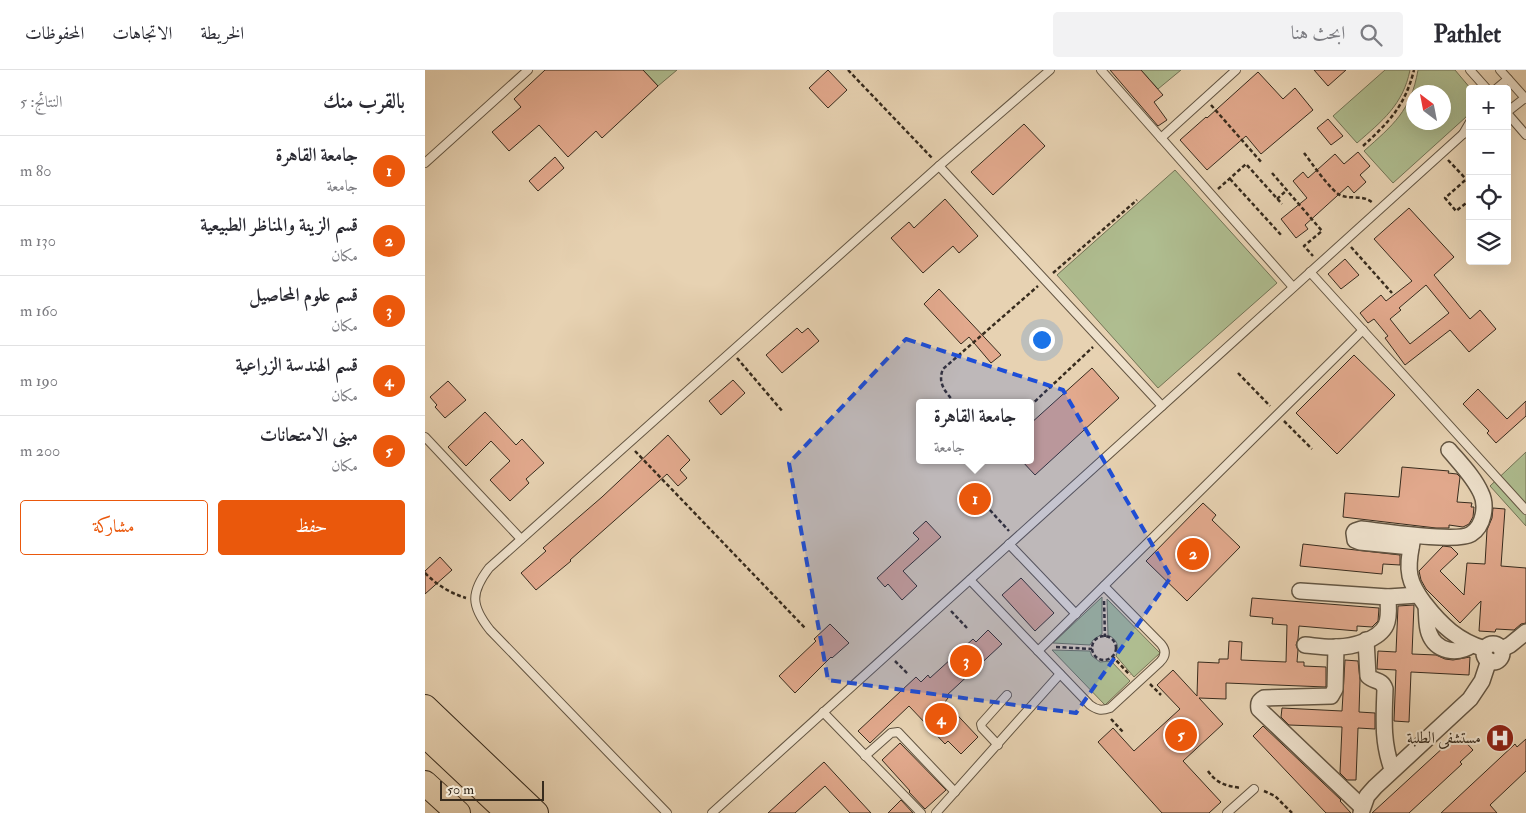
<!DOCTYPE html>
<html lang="ar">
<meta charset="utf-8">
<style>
:root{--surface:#fff;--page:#f2f2f3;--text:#2b2b33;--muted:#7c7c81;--line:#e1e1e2;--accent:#ea580c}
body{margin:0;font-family:"IM FELL Double Pica",Amiri,serif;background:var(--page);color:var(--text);direction:rtl}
.controls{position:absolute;right:15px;top:15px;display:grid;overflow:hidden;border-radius:5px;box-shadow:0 5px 20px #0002}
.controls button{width:45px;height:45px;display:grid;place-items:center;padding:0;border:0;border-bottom:1px solid var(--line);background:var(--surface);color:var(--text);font:25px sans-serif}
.compass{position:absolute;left:981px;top:15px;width:45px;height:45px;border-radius:50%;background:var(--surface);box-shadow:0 5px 20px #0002;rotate:328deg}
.scale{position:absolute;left:15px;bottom:12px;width:104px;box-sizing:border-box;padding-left:5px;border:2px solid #372b1d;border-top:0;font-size:14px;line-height:18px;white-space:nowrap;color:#372b1d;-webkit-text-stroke:4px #efe2cd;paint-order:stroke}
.you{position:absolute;left:616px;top:269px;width:18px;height:18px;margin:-12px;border:4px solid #fff;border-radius:50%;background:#1a73e8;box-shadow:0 0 0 8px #1a73e833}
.badge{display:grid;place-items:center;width:32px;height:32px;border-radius:50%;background:var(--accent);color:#fff;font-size:16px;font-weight:700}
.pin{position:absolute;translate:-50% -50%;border:2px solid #fff;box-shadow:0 1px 5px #0006}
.popup{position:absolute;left:491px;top:329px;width:118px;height:65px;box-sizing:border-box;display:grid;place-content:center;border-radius:5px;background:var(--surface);filter:drop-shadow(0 1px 4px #0005);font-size:16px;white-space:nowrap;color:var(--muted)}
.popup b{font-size:19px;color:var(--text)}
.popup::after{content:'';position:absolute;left:50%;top:100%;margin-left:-10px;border:10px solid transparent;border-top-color:var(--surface)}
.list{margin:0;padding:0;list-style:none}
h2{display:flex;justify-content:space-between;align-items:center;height:65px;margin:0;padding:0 20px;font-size:21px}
h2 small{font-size:16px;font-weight:400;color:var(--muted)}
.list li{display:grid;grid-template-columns:32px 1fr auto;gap:15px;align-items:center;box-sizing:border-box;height:70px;padding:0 20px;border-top:1px solid var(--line)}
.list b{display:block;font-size:19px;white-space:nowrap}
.list p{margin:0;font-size:16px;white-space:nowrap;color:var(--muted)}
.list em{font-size:16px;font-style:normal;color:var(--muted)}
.actions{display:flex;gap:10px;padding:15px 20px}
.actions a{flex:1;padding:11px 0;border:1px solid var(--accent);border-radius:5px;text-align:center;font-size:18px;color:var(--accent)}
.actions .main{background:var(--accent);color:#fff}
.icon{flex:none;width:28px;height:28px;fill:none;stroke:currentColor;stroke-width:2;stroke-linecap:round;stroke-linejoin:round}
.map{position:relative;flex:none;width:1101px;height:743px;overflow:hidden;direction:ltr}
header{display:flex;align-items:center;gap:30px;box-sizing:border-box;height:70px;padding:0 25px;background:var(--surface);border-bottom:1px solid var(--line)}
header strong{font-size:24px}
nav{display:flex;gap:28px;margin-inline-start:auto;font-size:18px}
.search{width:350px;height:45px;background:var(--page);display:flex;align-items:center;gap:12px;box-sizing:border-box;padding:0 18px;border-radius:5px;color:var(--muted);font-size:19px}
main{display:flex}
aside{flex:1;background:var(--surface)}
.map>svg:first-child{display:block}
.green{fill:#afbd90;stroke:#737456;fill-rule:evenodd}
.building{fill:#e2a98d;stroke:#372b1d;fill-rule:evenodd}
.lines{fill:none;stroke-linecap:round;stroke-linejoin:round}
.lane-casing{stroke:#635542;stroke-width:10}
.street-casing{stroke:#635542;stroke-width:18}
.primary-casing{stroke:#372b1d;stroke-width:26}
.path{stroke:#372b1d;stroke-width:2.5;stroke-dasharray:4 2.5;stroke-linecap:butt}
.lane{stroke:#efe2cd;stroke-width:8}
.street{stroke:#efe2cd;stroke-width:15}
.primary{stroke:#e7d2b2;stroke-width:24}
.marked{fill:#1d4ed8;fill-opacity:0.2;stroke:#1d4ed8;stroke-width:4;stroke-dasharray:10 6;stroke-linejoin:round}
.labels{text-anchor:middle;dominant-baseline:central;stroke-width:4;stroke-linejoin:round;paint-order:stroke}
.poi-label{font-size:16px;fill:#372b1d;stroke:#efe2cd;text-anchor:end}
</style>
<header>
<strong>Pathlet</strong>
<div class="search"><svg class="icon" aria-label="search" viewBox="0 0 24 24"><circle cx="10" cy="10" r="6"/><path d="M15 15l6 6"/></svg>ابحث هنا</div>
<nav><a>الخريطة</a><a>الاتجاهات</a><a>المحفوظات</a></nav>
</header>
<main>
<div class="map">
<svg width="1101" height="743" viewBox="0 0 1101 743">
<rect width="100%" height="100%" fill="#e7d2b2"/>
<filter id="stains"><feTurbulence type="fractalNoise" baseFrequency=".004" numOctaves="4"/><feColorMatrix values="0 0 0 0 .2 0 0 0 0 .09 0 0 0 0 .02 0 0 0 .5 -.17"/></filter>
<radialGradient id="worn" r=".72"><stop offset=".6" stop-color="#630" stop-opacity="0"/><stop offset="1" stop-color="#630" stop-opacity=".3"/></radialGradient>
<!-- green -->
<g class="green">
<polygon points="218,0 252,0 233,16"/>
<polygon points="716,0 756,0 733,19"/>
<path d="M960,0H985C978,35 957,51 932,73L908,46Z"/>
<path d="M993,0H1030L1046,19L1045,40L1041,47L968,113L939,81C968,55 986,41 993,0ZM988,22H1018V52H988Z"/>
<polygon points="750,100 852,213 733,318 632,205"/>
<polygon points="1101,382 1101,456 1065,416"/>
<polygon points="677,527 677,564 668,570 665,575 628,573"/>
<path d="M682,529L735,583L709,607L691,586C695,577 692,569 683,565Z"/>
<polygon points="627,580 665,581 667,586 675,592 686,591 705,611 680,635"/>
</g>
<!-- building -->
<g class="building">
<polygon points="120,0 218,0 233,16 177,68 171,61 143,87 114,55 84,81 67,62 96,37 89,29"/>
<polygon points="403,0 422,20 403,38 384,18"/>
<polygon points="685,0 716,0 738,25 729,32 742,50 733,56"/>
<polygon points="889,0 921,0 903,16"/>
<polygon points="833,2 858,29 870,18 888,40 836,84 821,66 782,100 755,70 781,47 782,48"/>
<polygon points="903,49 918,66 906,75 892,58"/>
<polygon points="599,54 620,76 568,125 546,102"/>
<polygon points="933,82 945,96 935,105 941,112 929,123 923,116 880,155 883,159 871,168 856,149 882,128 868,111 878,102 883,108 910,84 919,94"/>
<polygon points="130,87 139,98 113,121 104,111"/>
<polygon points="520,129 553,166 534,183 528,176 498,203 466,168 484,152 489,158"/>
<path d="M984,138L1029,187L1009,205L1045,249L1055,240L1071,259L1044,282L1025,260L980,295L960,268L963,266L949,249L943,253L935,243L956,225L961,231L987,211L949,169ZM1001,215L1024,243L985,274L965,249L976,240L974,238Z"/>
<polygon points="920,189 934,205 916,219 903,204"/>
<polygon points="514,219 576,285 566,293 544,267 536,274 499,234"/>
<polygon points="372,258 377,263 383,258 394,271 357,303 341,285"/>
<polygon points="929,285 970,325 912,384 871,343"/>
<polygon points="667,298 694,328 610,405 596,390 605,390 605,354"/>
<polygon points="308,310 320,323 296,345 284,331"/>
<polygon points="23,311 41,330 20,348 10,337 12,335 5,327"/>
<polygon points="1053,319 1082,349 1101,331 1101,346 1071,373 1062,363 1064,361 1038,334"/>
<polygon points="60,342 91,375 97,369 119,393 101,409 104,413 85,431 65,410 85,391 66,371 41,396 23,377"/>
<polygon points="243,365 265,390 255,400 262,408 253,416 242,404 145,490 146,491 111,520 96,503 121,481 118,478 177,427"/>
<polygon points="977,397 1024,401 1023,403 1032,404 1035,407 1032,432 1047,433 1046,437 1049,437 1048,447 1044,454 1038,457 1024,455 1024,458 1011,458 918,447 920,423 974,427"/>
<polygon points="778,433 791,445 787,450 815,477 762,531 721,491"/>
<polygon points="1068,438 1080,439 1076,496 1101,498 1101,553 1096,554 1089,560 1071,559 1070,562 1054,561 1056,531 1035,553 1001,519 996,510 994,501 1018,476 1026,477 1033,484 1015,501 1039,525 1042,493 1060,494 1062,460 1067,448"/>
<polygon points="501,451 516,467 478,501 492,516 477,530 463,514 460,517 452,508 494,469 488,463"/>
<polygon points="878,474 975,485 975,495 958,494 957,504 875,496"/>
<polygon points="15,487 27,500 0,524 0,501"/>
<polygon points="596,508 629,543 610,561 577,525"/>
<polygon points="827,528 954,538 953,551 947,557 932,556 932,561 874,556 873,569 871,575 873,580 872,592 879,592 879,596 901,597 901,617 801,613 801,629 774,628 798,654 758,691 796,732 784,743 737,743 673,672 688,658 709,681 755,639 732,615 748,600 772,626 773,592 794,593 794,589 803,589 804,571 817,572 816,590 861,592 862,555 847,554 848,548 825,546"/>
<polygon points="989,535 987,584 1011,585 1020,589 1028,590 1045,587 1044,605 986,602 984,652 969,651 971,600 952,599 953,581 971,582 973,536"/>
<polygon points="405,554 424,573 407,588 406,587 370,623 354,606 391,571 389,569"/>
<polygon points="563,560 577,574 521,626 523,628 520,632 553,667 536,684 523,671 520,674 484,636 445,673 433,661 491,607 496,612 503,605 505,608 548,569 551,572"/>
<polygon points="920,590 933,591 935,610 934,642 950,643 950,659 933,658 931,710 922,710 915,703 917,657 864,655 856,647 857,638 917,641"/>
<polygon points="838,656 916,730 915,731 926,743 901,743 828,666"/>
<polygon points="1033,664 1048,680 1035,692 1037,694 984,743 947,743"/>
<polygon points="1101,669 1101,701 1065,735 1072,743 1016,743 1090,674 1092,677"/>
<polygon points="475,673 521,720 500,739 484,722 485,721 457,690"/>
<polygon points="399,692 446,743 425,743 400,716 370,743 343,743"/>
<polygon points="476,730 488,743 463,743"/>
</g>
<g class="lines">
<defs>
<g id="lane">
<polyline points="676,0 868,217"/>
<polyline points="1045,0 1062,19"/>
<polyline points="1075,0 1101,29"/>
<polyline points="1071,19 1083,9"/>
<polyline points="1082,42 1100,28"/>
<polyline points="1082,43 1101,65"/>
<polyline points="1038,64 1045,52"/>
<polyline points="736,68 811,0"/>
<polyline points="0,93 103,0"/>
<polyline points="514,96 737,336"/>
<polyline points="885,202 1101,440"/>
<polyline points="0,367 96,469"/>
<polyline points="584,474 651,544"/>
<path d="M545,510L665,635C672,640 676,641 685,638L735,592C741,586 741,580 736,574L679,516"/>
<polyline points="613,581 938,260"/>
<polyline points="398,642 496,743"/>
<polyline points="573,675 557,658 556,654 582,625"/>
<polyline points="440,686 466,663 473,662 530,722"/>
<path d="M242,743L65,560C46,536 45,523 64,498L514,96L625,0"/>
<polyline points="287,743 1017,83 1038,64 1045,61"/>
<polyline points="511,743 635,604"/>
<polyline points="802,743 829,719"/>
</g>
<g id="street">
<path d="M988,467C986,480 982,493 985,506C987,516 993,525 999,533C1016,555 1033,571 1060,579"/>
<path d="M986,477L935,472L930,470L929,463L930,461L936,459C955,461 1032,473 1046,464C1059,456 1062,435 1056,423C1049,407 1035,393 1024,380"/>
<polyline points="875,521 963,527 993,525"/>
<path d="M1001,536C1002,545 1001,555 1004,563C1011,582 1032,585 1047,575"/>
<path d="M941,570L943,606C949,612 957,609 960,619C959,648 957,672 967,699"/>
<circle cx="1068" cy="583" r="9"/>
<path d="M880,575C891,576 902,578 912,577C927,577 954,570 961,555C965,546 963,536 963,527"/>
<path d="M911,577L910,619L906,626L839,628C834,631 833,633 834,639L937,737"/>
<polyline points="1077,579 1085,575 1101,562"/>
<polyline points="936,743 942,726 950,717 1045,629 1057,611 1064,590"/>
</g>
<g id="primary">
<polyline points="0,637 111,743"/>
<polyline points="0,665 83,743"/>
<polyline points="0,713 33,743"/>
</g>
</defs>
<!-- lane casing -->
<use href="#lane" class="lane-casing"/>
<!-- street casing -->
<use href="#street" class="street-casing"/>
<!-- primary casing -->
<use href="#primary" class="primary-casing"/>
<!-- path -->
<g class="path">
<polyline points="423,0 508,89"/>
<polyline points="786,35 837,93"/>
<path d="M938,76C964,52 980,36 989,0"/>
<path d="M879,83C886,92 906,121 915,125C926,130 938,124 948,133"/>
<polyline points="1023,90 1041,109"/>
<polyline points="847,103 897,161 879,176 888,186"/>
<polyline points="1045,106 1020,128 1031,141 1045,130"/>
<polyline points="805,109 857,166"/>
<polyline points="793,119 821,94 857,134"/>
<polyline points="852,129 862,120"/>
<polyline points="926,177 967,223"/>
<polyline points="628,203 712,130"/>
<polyline points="312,288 358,342"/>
<polyline points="813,303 845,336"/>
<path d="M530,333C521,322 512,314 518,299L613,216"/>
<polyline points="605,336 668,277"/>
<polyline points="859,351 887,379"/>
<polyline points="210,381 381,559"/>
<polyline points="543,416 584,461"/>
<path d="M0,503C12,515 25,523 41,528"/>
<polyline points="679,531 680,567"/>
<polyline points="526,541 542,558"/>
<circle cx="679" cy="578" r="12"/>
<polyline points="631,577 667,579"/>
<polyline points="687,586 705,605"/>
<polyline points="470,591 483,604"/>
<polyline points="725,614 736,625"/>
<polyline points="686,649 698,662"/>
<path d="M783,701C792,714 802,716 816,718"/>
<polyline points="839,721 850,726 867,743"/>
</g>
<!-- lane -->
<use href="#lane" class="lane"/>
<!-- street -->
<use href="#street" class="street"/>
<!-- primary -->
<use href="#primary" class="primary"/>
</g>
<!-- marked area -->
<path class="marked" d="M481,269L638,320L746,507L651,643L403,610L364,393Z"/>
<!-- icons -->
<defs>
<symbol id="hospital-disc" viewBox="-11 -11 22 22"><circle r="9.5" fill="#8f2418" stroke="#efe2cd"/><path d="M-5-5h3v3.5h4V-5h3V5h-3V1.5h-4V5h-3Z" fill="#fff"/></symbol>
</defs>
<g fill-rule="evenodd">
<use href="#hospital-disc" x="1059" y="652" width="32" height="32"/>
</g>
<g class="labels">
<!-- poi labels -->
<g class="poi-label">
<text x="1056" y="668">مستشفى الطلبة</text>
</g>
</g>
<rect width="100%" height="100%" filter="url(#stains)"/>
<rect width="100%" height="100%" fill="url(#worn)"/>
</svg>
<div class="controls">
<button>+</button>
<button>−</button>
<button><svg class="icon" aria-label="locate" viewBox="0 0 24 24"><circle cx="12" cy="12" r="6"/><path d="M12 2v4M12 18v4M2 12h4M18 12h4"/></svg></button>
<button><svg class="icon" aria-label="layers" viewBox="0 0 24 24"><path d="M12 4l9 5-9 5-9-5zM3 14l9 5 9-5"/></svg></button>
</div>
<svg class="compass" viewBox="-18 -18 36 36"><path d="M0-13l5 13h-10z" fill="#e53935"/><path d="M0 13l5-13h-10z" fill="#7c7c81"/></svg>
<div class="scale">50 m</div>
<div class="you"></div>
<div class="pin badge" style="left:550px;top:429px">1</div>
<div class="popup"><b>جامعة القاهرة</b>جامعة</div>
<div class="pin badge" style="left:768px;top:484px">2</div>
<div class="pin badge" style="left:541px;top:591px">3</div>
<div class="pin badge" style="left:516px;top:649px">4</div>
<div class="pin badge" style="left:756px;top:665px">5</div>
</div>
<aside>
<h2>بالقرب منك<small>النتائج: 5</small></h2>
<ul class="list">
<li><span class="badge">1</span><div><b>جامعة القاهرة</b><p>جامعة</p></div><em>80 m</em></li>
<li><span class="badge">2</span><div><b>قسم الزينة والمناظر الطبيعية</b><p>مكان</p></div><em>130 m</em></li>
<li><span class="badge">3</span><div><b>قسم علوم المحاصيل</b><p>مكان</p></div><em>160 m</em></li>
<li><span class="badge">4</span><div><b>قسم الهندسة الزراعية</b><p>مكان</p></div><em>190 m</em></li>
<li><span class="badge">5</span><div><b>مبنى الامتحانات</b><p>مكان</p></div><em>200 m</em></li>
</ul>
<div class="actions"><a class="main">حفظ</a><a>مشاركة</a></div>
</aside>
</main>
